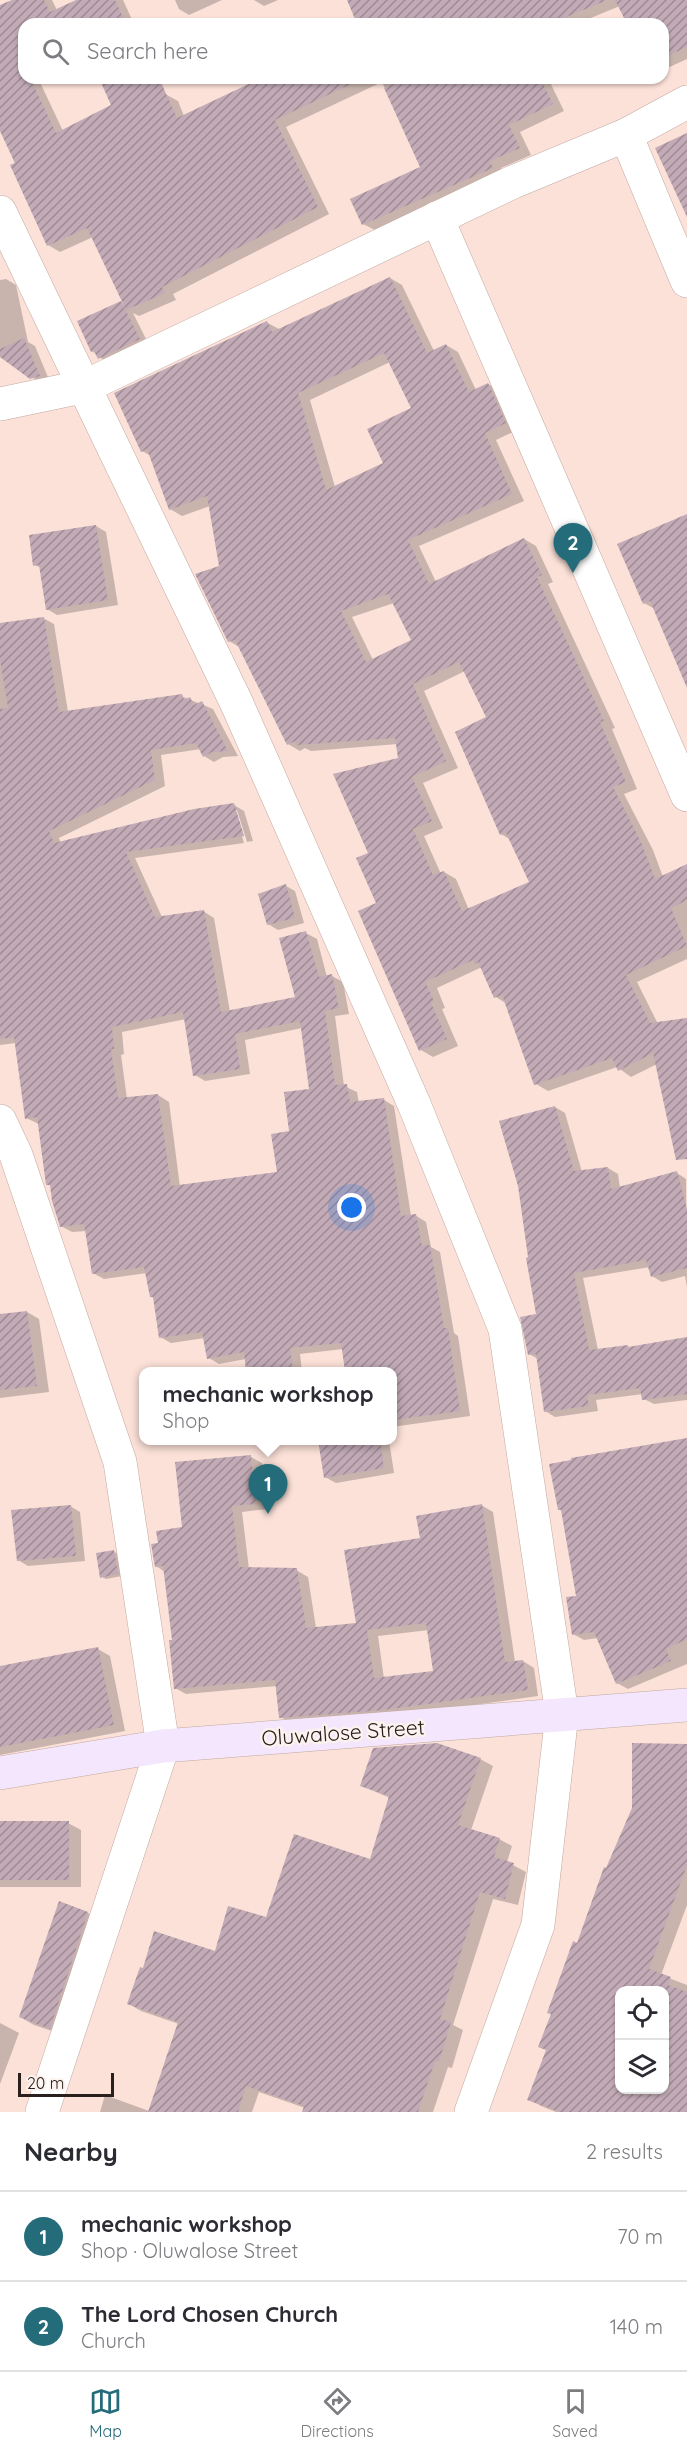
<!DOCTYPE html>
<meta charset="utf-8">
<style>
:root{--surface:#fff;--page:#f2f2f3;--text:#2b2b33;--muted:#7c7c81;--line:#e1e1e2;--accent:#256c7a}
body{margin:0;font-family:Quicksand,sans-serif;background:var(--page);color:var(--text)}
.controls{position:absolute;right:18px;bottom:18px;display:grid;overflow:hidden;border-radius:12px;box-shadow:0 2px 4px #0004}
.controls button{width:54px;height:54px;display:grid;place-items:center;padding:0;border:0;border-bottom:2px solid var(--line);background:var(--surface);color:var(--text);font:30px sans-serif}
.scale{position:absolute;left:18px;bottom:15px;width:96px;box-sizing:border-box;padding-left:6px;border:3px solid #29201d;border-top:0;font-size:16px;line-height:21px;white-space:nowrap;color:#29201d;-webkit-text-stroke:4px #fdf2ee;paint-order:stroke}
.you{position:absolute;left:352px;top:1208px;width:21px;height:21px;margin:-15px;border:4px solid #fff;border-radius:50%;background:#1a73e8;box-shadow:0 0 0 9px #1a73e833}
.badge{display:grid;place-items:center;width:39px;height:39px;border-radius:50%;background:var(--accent);color:#fff;font-size:20px;font-weight:700}
.pin{position:absolute;translate:-50% -50px;filter:drop-shadow(0 2px 3px #0008)}
.pin::after{content:'';position:absolute;top:32px;width:21px;height:18px;background:inherit;clip-path:polygon(0 0,100% 0,50% 100%)}
.popup{position:absolute;left:139px;top:1367px;width:258px;height:78px;box-sizing:border-box;display:grid;place-content:center;border-radius:12px;background:var(--surface);filter:drop-shadow(0 2px 4px #0005);font-size:20px;white-space:nowrap;color:var(--muted)}
.popup b{font-size:22px;color:var(--text)}
.popup::after{content:'';position:absolute;left:50%;top:100%;margin-left:-12px;border:12px solid transparent;border-top-color:var(--surface)}
.list{margin:0;padding:0;list-style:none}
h2{display:flex;justify-content:space-between;align-items:center;height:78px;margin:0;padding:0 24px;font-size:26px}
h2 small{font-size:20px;font-weight:400;color:var(--muted)}
.list li{display:grid;grid-template-columns:39px 1fr auto;gap:18px;align-items:center;box-sizing:border-box;height:90px;padding:0 24px;border-top:2px solid var(--line)}
.list b{display:block;font-size:22px;white-space:nowrap}
.list p{margin:0;font-size:20px;white-space:nowrap;color:var(--muted)}
.list em{font-size:20px;font-style:normal;color:var(--muted)}
.icon{flex:none;width:33px;height:33px;fill:none;stroke:currentColor;stroke-width:2;stroke-linecap:round;stroke-linejoin:round}
.map{position:relative;flex:none;width:687px;height:2112px;overflow:hidden}
.search{position:absolute;background:var(--surface);box-shadow:0 2px 4px #0004;left:18px;right:18px;top:18px;height:66px;display:flex;align-items:center;gap:15px;box-sizing:border-box;padding:0 21px;border-radius:18px;color:var(--muted);font-size:22px}
.sheet{height:258px;background:var(--surface)}
nav{display:flex;justify-content:space-around;align-items:center;box-sizing:border-box;height:84px;border-top:2px solid var(--line);background:var(--surface);font-size:16px;color:var(--muted)}
nav a{display:grid;justify-items:center;gap:3px}
nav .on{color:var(--accent)}
.map>svg:first-child{display:block}
.shadow{fill:#0003;fill-rule:evenodd}
.building{fill:url(#building-hatch);fill-rule:evenodd}
.lines{fill:none;stroke-linecap:round;stroke-linejoin:round}
.street-casing{stroke:#c2a9a1;stroke-width:34}
.secondary-casing{stroke:#c2a9a1;stroke-width:34}
.street{stroke:#fff;stroke-width:33}
.secondary{stroke:#f4e6fd;stroke-width:33}
.labels{text-anchor:middle;dominant-baseline:central;stroke-width:5;stroke-linejoin:round;paint-order:stroke}
.street-label{font-size:21px;fill:#29201d;stroke:#fdf2ee}
</style>
<div class="map">
<svg width="687" height="2112" viewBox="0 0 687 2112">
<defs>
<pattern id="building-hatch" width="6" height="6" patternUnits="userSpaceOnUse" patternTransform="scale(1.5)"><rect width="6" height="6" fill="#c2abb6"/><path d="M-1 1l2-2M0 6l6-6M5 7l2-2" fill="none" stroke="#9e8b93"/></pattern>
</defs>
<rect width="100%" height="100%" fill="#fbe1d8"/>
<!-- shadow -->
<g class="shadow">
<polygon points="15,0 52,0 57,10 79,0 123,0 134,24 24,24 24,78 38,78 63,131 113,105 101,78 158,78 165,94 178,101 184,116 265,78 548,78 564,111 520,132 531,155 501,168 504,174 375,230 363,224 422,168 382,82 286,127 329,214 173,294 176,300 139,316 133,313 149,345 109,364 92,351 121,302 125,304 93,237 60,252 48,245 0,127 0,7"/>
<polygon points="175,0 222,0 189,15 179,9"/>
<polygon points="254,0 278,0 264,6"/>
<polygon points="348,0 687,0 687,59 663,70 663,24 629,24 620,6 576,24 359,24"/>
<path d="M390,278L402,285L434,351L446,345L458,352L476,390L488,384L500,391L517,430L496,440L524,501L419,546L436,582L524,539L536,546L553,582L548,584L615,728L612,729L637,789L624,794L653,850L663,877L687,866V959L637,982L658,1024L687,1019V1128L657,1064L631,1077L617,1067L548,1091L536,1084L507,1004L496,997L482,967L437,988L445,1008L442,1009L458,1046L433,1057L421,1050L360,912L378,904L370,854L400,759L398,744L311,751L305,748L300,751L288,744L241,648L229,641L221,567L210,506L182,516L170,509L151,456L142,451L266,322L279,329ZM390,362L413,408L385,464L335,487L310,400ZM394,603L413,641L373,660L352,617ZM465,671L488,718L501,834L511,840L531,883L469,910L456,879L444,872L441,874L424,836L443,828L423,783L458,768L424,691Z"/>
<polygon points="6,279 16,285 28,342 35,346 50,382 42,384 0,355 0,280"/>
<polygon points="687,515 687,684 655,609 644,603"/>
<polygon points="96,526 106,532 118,605 57,615 47,609 41,568 35,565"/>
<path d="M43,618L54,624L68,712L181,696L213,709L238,756L223,757L214,762L204,756L201,749L161,755L165,786L59,838L61,843L234,805L244,811L253,841L247,842L237,810H234L244,843L135,858L162,917L203,911L214,918L230,1012L297,999L306,933L317,939L327,977L332,976L343,982L349,1014L335,1016L344,1086L357,1092L359,1103L384,1100L394,1106L411,1216L415,1215L426,1222L431,1247L440,1252L454,1333L458,1336L470,1416L392,1427V1372H347L343,1349L300,1354L302,1372H248L246,1359L219,1364L209,1358L205,1338L171,1343L160,1337L155,1298L151,1297L147,1273L104,1279L93,1273L87,1231L72,1232L61,1226L51,1186L47,1184L39,1124L26,1118L16,1043L0,1045V625ZM186,1019L195,1075L205,1081L250,1074L245,1040L302,1028L310,1090L291,1133L278,1173L180,1187L169,1102L158,1095L127,1099L121,1055L124,1054L122,1032Z"/>
<polygon points="286,886 295,891 304,923 278,930 268,924"/>
<polygon points="555,1107 565,1113 582,1172 608,1168 618,1174 620,1188 677,1173 686,1179 687,1288 685,1276 662,1282 652,1276 650,1267 583,1278 598,1350 630,1348 687,1338 687,1400 654,1404 644,1399 643,1394 596,1400 598,1411 555,1417 545,1411 538,1359 529,1354 538,1316"/>
<polygon points="27,1312 39,1319 49,1392 0,1398 0,1316"/>
<polygon points="319,1440 389,1440 394,1473 336,1483 325,1477"/>
<polygon points="687,1440 687,1664 628,1689 617,1683 598,1638 584,1640 573,1634 578,1597 562,1511 559,1509"/>
<path d="M251,1457L262,1463L267,1509L242,1512L249,1569L296,1570L308,1577L316,1628L358,1625L421,1539L481,1505L493,1512L515,1662L523,1661L534,1668L538,1696L401,1715L292,1724L281,1717L277,1686L186,1694L175,1688L173,1641L165,1572L156,1566L160,1544L183,1528ZM429,1630L434,1672L384,1679L378,1636Z"/>
<polygon points="70,1506 80,1512 85,1561 28,1566 18,1560"/>
<polygon points="114,1552 119,1554 122,1576 106,1579 102,1577"/>
<polygon points="98,1649 110,1656 125,1731 0,1755 0,1668"/>
<path d="M687,1746V1905L661,1975L687,1985V2112H556L541,2106L529,2099L547,2050L577,1945L607,1870ZM620,1990H664V2090H620Z"/>
<polygon points="480,1759 493,1766 471,1830 499,1839 512,1846 507,1862 526,1872 518,1905 493,1899 453,2025 463,2030 452,2068 448,2067 433,2112 304,2112 305,2108 259,2092 252,2112 100,2112 105,2095 149,2111 179,2024 141,2011 129,2004 267,1919 371,1861 390,1798 362,1786"/>
<polygon points="0,1823 68,1823 81,1830 81,1887 0,1887"/>
<polygon points="60,1903 88,1913 102,1921 64,2035 34,2025 20,2017"/>
<polygon points="0,2023 19,2033 0,2084"/>
</g>
<!-- building -->
<g class="building">
<polygon points="12,0 44,0 50,12 76,0 115,0 126,24 24,24 24,78 30,78 56,133 111,105 99,78 159,78 177,118 261,78 364,78 275,120 318,207 162,287 165,293 126,310 87,228 47,246 10,165 15,163 0,131 0,5"/>
<polygon points="347,0 605,0 605,1 549,24 357,24"/>
<polygon points="615,0 687,0 687,47 663,58 663,24 627,24"/>
<polygon points="406,78 540,78 553,104 509,125 520,148 490,161 493,168 362,225 350,199 420,167 384,88"/>
<polygon points="687,133 687,217 655,148"/>
<path d="M390,277L427,353L446,344L469,392L488,383L506,423L485,433L512,494L408,540L429,584L524,538L542,575L537,577L604,721L600,722L626,782L613,787L641,842L655,879L687,864V900L671,908L687,946L626,975L650,1023L687,1018V1159L676,1160L653,1053L618,1071L612,1058L534,1085L502,995L494,998L478,962L475,964L473,960L425,982L434,1001L431,1003L447,1039L419,1051L358,911L376,903L356,858L368,853L333,774L398,758L395,738L297,745L295,741L287,745L235,640L228,642L195,574L219,566L207,496L169,510L147,449L141,452L114,393L267,321L272,332ZM384,353L411,408L367,429L383,463L326,490L298,393ZM388,594L411,640L366,662L341,611ZM459,662L486,717L455,732L500,835L506,833L529,882L462,911L444,871L433,875L413,829L432,821L412,777L446,761L413,684Z"/>
<polygon points="121,301 140,339 98,359 94,351 91,352 77,321"/>
<polygon points="24,338 40,376 30,379 0,357 0,349"/>
<polygon points="687,514 687,688 650,601 643,604 617,544"/>
<polygon points="96,525 108,600 46,610 39,565 33,566 29,535"/>
<path d="M44,617L59,712L182,694L184,700L190,697L194,705L202,701L228,751L212,752L203,757L196,743L151,750L155,780L49,831L54,843L194,809L234,803L244,836L126,852L155,917L204,910L221,1012L295,997L279,938L306,931L319,977L332,974L339,1008L325,1011L335,1085L347,1084L350,1102L384,1098L401,1216L416,1214L422,1246L430,1245L444,1328H448L460,1411L393,1420V1371H345L341,1343L290,1348L293,1371H246L244,1352L207,1359L202,1332L159,1338L153,1297H150L144,1267L92,1274L84,1224L60,1227L52,1201L50,1185H46L37,1117L25,1119L14,1037L0,1039V709L8,708L0,659V623ZM183,1012L193,1076L240,1069L235,1034L300,1021L309,1089L284,1092L289,1131L271,1134L277,1172L171,1186L158,1094L118,1098L111,1049H114L112,1027Z"/>
<polygon points="286,884 295,918 267,925 258,894"/>
<polygon points="555,1106 574,1171 608,1167 611,1189 677,1171 687,1209 687,1268 651,1277 646,1260 574,1273 589,1350 628,1345 628,1347 687,1337 687,1394 642,1400 640,1388 587,1395 589,1406 544,1412 536,1354 528,1355 520,1317 536,1314 526,1258 528,1257 518,1186 499,1121"/>
<polygon points="27,1311 37,1386 0,1390 0,1314"/>
<polygon points="687,1438 687,1639 666,1649 671,1661 616,1684 594,1632 572,1635 566,1597 576,1596 561,1510 558,1510 549,1464 571,1460 571,1458"/>
<polygon points="318,1440 380,1440 384,1468 324,1478"/>
<path d="M251,1455L256,1504L232,1506L239,1567L297,1568L306,1628L356,1623L344,1550L420,1538L416,1516L482,1504L505,1662L523,1660L528,1690L384,1710L279,1718L275,1680L174,1689L169,1640H172L163,1566L155,1567L151,1544L158,1543L156,1531L182,1527L175,1462ZM426,1623L433,1671L374,1678L367,1630Z"/>
<polygon points="71,1505 76,1556 17,1561 11,1510"/>
<polygon points="114,1550 118,1574 100,1578 96,1553"/>
<polygon points="98,1647 114,1725 0,1747 0,1666"/>
<polygon points="437,1743 481,1758 458,1825 500,1838 494,1857 514,1863 505,1899 480,1892 440,2019 451,2022 439,2062 435,2061 418,2112 302,2112 304,2106 246,2086 238,2112 148,2112 178,2022 127,2004 140,1967 143,1968 154,1931 215,1951 228,1906 266,1917 294,1834 370,1859 389,1796 360,1786 373,1748"/>
<path d="M632,1743L687,1744V1865L649,1969L671,1977L668,1985L687,1992V2112H560L527,2100L546,2050L538,2047L551,2014L547,2013L573,1941L577,1943L604,1867L606,1868L632,1808ZM620,1990H664V2090H620Z"/>
<rect x="0" y="1821" width="69" height="59"/>
<polygon points="59,1901 88,1912 50,2029 19,2017"/>
</g>
<g class="lines">
<defs>
<g id="street">
<polyline points="626,135 687,281"/>
<polyline points="0,212 237,704 414,1104 505,1329 562,1714 538,1925 471,2112"/>
<polyline points="437,218 687,795"/>
<polyline points="0,404 86,386 513,182 626,135 687,102"/>
<polyline points="0,1121 16,1155 120,1462 163,1746 42,2112"/>
</g>
<polyline id="secondary" points="0,1773 163,1746 687,1705"/>
</defs>
<!-- street casing -->
<use href="#street" class="street-casing"/>
<!-- secondary casing -->
<use href="#secondary" class="secondary-casing"/>
<!-- street -->
<use href="#street" class="street"/>
<!-- secondary -->
<use href="#secondary" class="secondary"/>
</g>
<g class="labels">
<!-- street labels -->
<g class="street-label">
<text transform="translate(343 1732) rotate(-4)">Oluwalose Street</text>
</g>
</g>
</svg>
<div class="controls">
<button><svg class="icon" aria-label="locate" viewBox="0 0 24 24"><circle cx="12" cy="12" r="6"/><path d="M12 2v4M12 18v4M2 12h4M18 12h4"/></svg></button>
<button><svg class="icon" aria-label="layers" viewBox="0 0 24 24"><path d="M12 4l9 5-9 5-9-5zM3 14l9 5 9-5"/></svg></button>
</div>
<div class="scale">20 m</div>
<div class="you"></div>
<div class="pin badge" style="left:268px;top:1514px">1</div>
<div class="popup"><b>mechanic workshop</b>Shop</div>
<div class="pin badge" style="left:573px;top:573px">2</div>
<div class="search"><svg class="icon" aria-label="search" viewBox="0 0 24 24"><circle cx="10" cy="10" r="6"/><path d="M15 15l6 6"/></svg>Search here</div>
</div>
<section class="sheet">
<h2>Nearby<small>2 results</small></h2>
<ul class="list">
<li><span class="badge">1</span><div><b>mechanic workshop</b><p>Shop · Oluwalose Street</p></div><em>70 m</em></li>
<li><span class="badge">2</span><div><b>The Lord Chosen Church</b><p>Church</p></div><em>140 m</em></li>
</ul>
</section>
<nav>
<a class="on"><svg class="icon" aria-label="map" viewBox="0 0 24 24"><path d="M3 6l6-2 6 2 6-2v14l-6 2-6-2-6 2zM9 4v14M15 6v14"/></svg>Map</a>
<a><svg class="icon" aria-label="directions" viewBox="0 0 24 24"><path d="M12 3l9 9-9 9-9-9zM9 14v-3h6M13 9l2 2-2 2"/></svg>Directions</a>
<a><svg class="icon" aria-label="saved" viewBox="0 0 24 24"><path d="M7 4h10v16l-5-4-5 4z"/></svg>Saved</a>
</nav>
